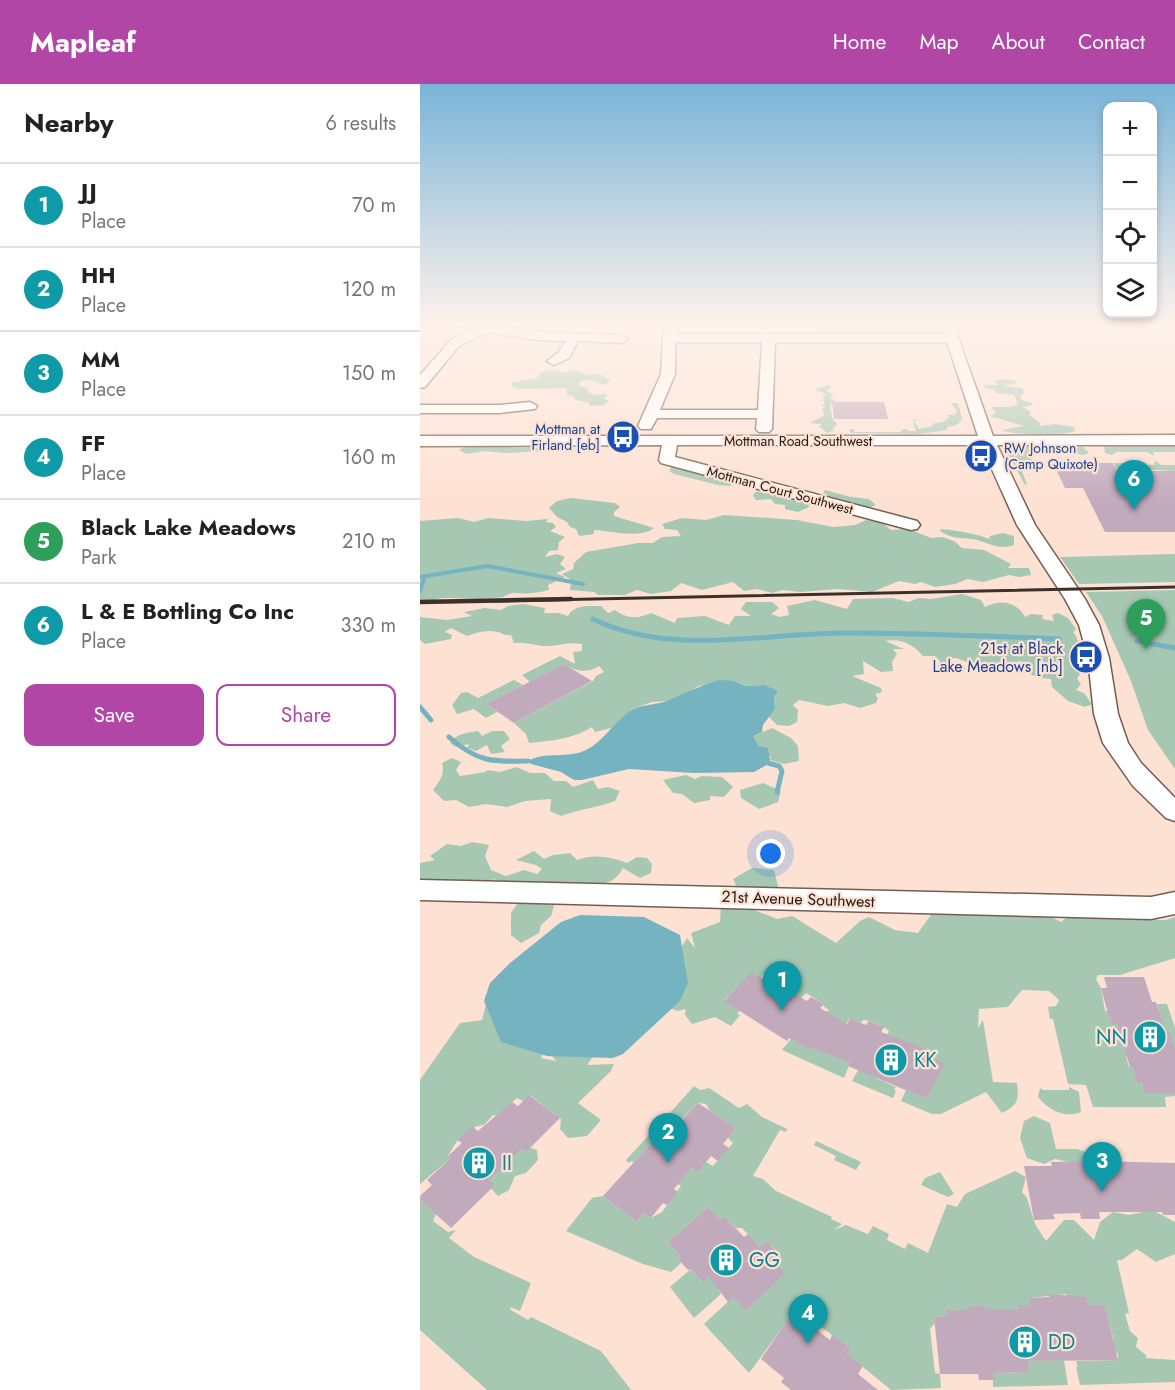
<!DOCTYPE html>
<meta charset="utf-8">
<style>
:root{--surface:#fff;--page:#f6f6f6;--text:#222;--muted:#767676;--line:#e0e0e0;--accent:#b246a6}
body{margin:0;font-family:Jost,sans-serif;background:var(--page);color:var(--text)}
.controls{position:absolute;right:18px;top:18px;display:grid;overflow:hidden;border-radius:12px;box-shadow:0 3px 9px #0003}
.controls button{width:54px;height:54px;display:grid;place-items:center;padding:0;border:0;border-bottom:2px solid var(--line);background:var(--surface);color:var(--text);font:30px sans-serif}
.you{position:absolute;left:351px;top:770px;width:21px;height:21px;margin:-15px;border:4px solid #fff;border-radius:50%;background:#1a73e8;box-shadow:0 0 0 9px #1a73e833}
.badge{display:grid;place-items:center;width:39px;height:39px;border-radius:50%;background:var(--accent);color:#fff;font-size:20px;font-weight:700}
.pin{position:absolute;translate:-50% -50px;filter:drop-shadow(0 2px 3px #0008)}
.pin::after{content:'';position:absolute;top:32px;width:21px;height:18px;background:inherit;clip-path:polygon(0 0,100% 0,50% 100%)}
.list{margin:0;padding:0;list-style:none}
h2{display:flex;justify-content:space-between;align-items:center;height:78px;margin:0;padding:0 24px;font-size:26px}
h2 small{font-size:20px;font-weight:400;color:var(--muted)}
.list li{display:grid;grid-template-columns:39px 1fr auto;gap:18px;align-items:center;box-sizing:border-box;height:84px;padding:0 24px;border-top:2px solid var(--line)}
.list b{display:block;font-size:22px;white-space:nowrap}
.list p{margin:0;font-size:20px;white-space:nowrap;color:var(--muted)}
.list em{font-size:20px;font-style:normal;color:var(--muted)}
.actions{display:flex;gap:12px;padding:18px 24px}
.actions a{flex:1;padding:14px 0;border:2px solid var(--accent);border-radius:12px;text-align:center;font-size:21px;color:var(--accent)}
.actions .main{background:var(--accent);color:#fff}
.icon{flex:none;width:33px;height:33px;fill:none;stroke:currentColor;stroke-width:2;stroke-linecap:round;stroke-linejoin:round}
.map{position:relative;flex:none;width:755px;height:1306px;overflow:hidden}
header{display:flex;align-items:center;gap:36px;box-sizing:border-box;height:84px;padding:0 30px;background:var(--accent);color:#fff}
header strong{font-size:28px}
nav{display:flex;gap:33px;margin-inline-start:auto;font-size:21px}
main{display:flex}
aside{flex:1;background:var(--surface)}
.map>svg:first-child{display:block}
.green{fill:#a6c8b3}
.water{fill:#76b3c1}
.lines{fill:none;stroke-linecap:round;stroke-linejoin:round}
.stream-far1{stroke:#76b3c1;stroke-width:4}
.stream{stroke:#76b3c1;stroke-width:5}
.building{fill:#c1aabc}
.minor-casing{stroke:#755d51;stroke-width:3}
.minor{fill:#fff;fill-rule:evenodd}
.rail-far1{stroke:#3c302a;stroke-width:3}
.rail{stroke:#3c302a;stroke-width:4.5}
.labels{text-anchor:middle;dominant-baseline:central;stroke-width:4.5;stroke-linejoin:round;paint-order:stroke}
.far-transit-label{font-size:14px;fill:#164399;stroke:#fde1d3;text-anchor:end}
.far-street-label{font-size:14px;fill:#251b16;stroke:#fde1d3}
.transit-label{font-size:16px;fill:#164399;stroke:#fde1d3;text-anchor:end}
.street-label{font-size:16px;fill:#251b16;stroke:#fde1d3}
.near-culture-label{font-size:20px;fill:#0d838f;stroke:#fde1d3;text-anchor:start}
</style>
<header>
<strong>Mapleaf</strong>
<nav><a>Home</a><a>Map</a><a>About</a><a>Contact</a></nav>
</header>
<main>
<aside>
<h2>Nearby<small>6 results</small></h2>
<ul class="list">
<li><span class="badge" style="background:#0f9aa8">1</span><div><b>JJ</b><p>Place</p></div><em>70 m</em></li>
<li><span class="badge" style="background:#0f9aa8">2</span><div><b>HH</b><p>Place</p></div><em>120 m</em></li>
<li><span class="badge" style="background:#0f9aa8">3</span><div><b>MM</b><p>Place</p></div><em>150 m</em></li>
<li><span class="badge" style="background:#0f9aa8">4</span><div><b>FF</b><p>Place</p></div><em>160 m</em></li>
<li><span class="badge" style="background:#2e9e5b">5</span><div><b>Black Lake Meadows</b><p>Park</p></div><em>210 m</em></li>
<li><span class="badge" style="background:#0f9aa8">6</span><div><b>L &amp; E Bottling Co Inc</b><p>Place</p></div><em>330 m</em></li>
</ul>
<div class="actions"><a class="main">Save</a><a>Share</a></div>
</aside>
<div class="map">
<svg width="755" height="1306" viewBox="0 0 755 1306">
<rect width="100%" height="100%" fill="#fde1d3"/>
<!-- green -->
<g class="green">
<polygon points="399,239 512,239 515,249 513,251 400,252"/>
<polygon points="130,286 139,287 141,289 156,286 167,291 179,290 191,297 184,301 170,296 160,297 159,302 169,304 168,308 176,311 185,310 187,312 183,314 189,317 184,321 171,322 167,318 156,316 153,312 147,311 147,304 100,305 95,304 90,299 117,294 120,289"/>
<path d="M582,295L594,296L597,299L582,302L602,304L605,309L600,312L602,316L613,319L610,322L602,323L611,328L609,331L620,339L619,342L635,340L654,343L655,347C644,352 592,351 582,346L604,342L570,332L577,328L573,326L572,323H591L598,320L594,311L575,309V306L565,304L564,301H579L575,297Z"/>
<polygon points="410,301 411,304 406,307 413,310 410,315 416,316 410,320 412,334 417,340 412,345 415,346 407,349 399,342 402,340 389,339 404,332 402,325 405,323 401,321 405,320 403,315 405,309 397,307 396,305"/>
<path d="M531,319H538L542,334C539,342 534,342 527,343V346L499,350L430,349V345H434L435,348H481V346L486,345L488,347H496L493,336H501L494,337L499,345L513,342L512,340L526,337L525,335L530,334L527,331H535L537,327Z"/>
<path d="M48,361C70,361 98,365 122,363L124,367L87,369L64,367L46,370L39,366Z"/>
<path d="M598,362L663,363L669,369L663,371C647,367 627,366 609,370L607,372L612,375L609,382H600L607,400L605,401L587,368Z"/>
<polygon points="684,362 755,362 755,368 733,368 734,371 732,371 728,368 696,368 692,371 685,369"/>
<polygon points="736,377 741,381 755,381 755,387 696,384 694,379 735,381 734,378"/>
<polygon points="252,382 315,398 310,402 298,401 254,390 249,387"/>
<path d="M405,406L431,413L449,415L456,421C444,428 415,416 402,412Z"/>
<path d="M347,407L355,411C363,407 370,409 376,417L387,418L389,423L378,428L365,425V421L355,420L351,415L336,416L333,412L335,408Z"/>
<path d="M151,414L195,419L200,423L194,428V432L234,444C220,455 191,447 174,446V450L159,452L156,445L150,443L147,438L137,433L129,424L137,417Z"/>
<polygon points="304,431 377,436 413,443 435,441 446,436 462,439 471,446 489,445 511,454 522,453 534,457 542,464 564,466 591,480 588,484 609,484 611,491 599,493 589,491 563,498 548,495 535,500 515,503 501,498 495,500 479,497 452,508 418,505 380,508 362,506 352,509 337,505 324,507 313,498 282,506 261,499 251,507 231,510 217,506 205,511 178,511 174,508 150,506 151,496 142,490 153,485 154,479 166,468 218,459 233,459 242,453 261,452 257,446 245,445 242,440 262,434 286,436"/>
<path d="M38,434L54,438L68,434L106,437L128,435L126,438L133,439L136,443L130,447L145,453L139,458L138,466L129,467L125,473L137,470L145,473L140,480L146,485L136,489L145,493L128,501L129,506C117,509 108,510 96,509C91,508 87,512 83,513C63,516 42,514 22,514C14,515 9,520 0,519V437Z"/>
<path d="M521,445C533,446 559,450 569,455L570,452L583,449L594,452V461C578,466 572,460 557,456C542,453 534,456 520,447Z"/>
<polygon points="755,470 755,498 659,500 640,473"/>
<polygon points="755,506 755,685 728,646 711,597 682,532 666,508"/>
<path d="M542,510L561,516L565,523C580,515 596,517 605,533L611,530L623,531L622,535L634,537L632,531L638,529L648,534L656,545L653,548C659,554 660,567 661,576L655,583L661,588L657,595L661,600L656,606L664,609L672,620L665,623L648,617L632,603L631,595L619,594L608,589L585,588L573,583L563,584L536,574L526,575L527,579H541L545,584L543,588L535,590L531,585L526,587L518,583L520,577L515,572H503C493,560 480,554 465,557L484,565H473L477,570L472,578L473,587L461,588L443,577L444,590L432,592L461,604L462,608L455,610L458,614L456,619L440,624L424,619L408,622L379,616L373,621L378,626L377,638L369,642L357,641L349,633L355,625L354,613L357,607L345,601L325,602L314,597L279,602L249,617L232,618L212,625L195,643L175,648L172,643C153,655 131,657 109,659L106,650L94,639L173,597L176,592L184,588L179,582C166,590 156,587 144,580L110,598L102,591L140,572L155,580L153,568L162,567V560C146,557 138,563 123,562C112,561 106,558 94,559L91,551C84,552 83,549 77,548C67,545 55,549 47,552L31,544L25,548L32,551L31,555L5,560L0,556V533L27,536L52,532L44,528L65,524L81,526L88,522L103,520L125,524L124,529H139L148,532C154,520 169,522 181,522L188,529L195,526C207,535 218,535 231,529L255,539L257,534L285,532L309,541L315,532H331L321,525L326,518H352L359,524L351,530L360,533L369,531L367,522L395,516L427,525L433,515L473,514L488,518L499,514L511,515Z"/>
<polygon points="94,596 103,601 66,620 77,628 66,634 54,625 37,630 32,621 41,609 47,608 58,614"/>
<polygon points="352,644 371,654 378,662 379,677 364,680 350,676 351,673 339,662 333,652"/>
<path d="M58,647L62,652L72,647H84L90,655L81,662L85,668L71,670L67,661L56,667L47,664L49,660L36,663L30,659C37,649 47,649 58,647Z"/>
<path d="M32,674L41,678L36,686L40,692L65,688L68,686L80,688L97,683L110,689H125L134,697H146L153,703L173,696L178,705L188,703L200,707L195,717C177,724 159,725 141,732L130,727L131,715L105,717L87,723L66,720L49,723L36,716L24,717L13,706C20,697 25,690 22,679Z"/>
<polygon points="266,691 275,695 282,692 302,693 313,703 304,713 290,712 290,716 274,719 262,710 253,709 243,696"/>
<polygon points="343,699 361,707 358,718 339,725 321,714 320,706"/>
<path d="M52,758L69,761L65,772L71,786L86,792L104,786L117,790L122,785L116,781L96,776L114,767L124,775L133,771L150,769L157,776C174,770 189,772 207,779L217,773L227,774L232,780L231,789L220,794L203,784C191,808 158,803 136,798L128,804L136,815L131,832L121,841L119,849L101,859L91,851V829L112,798C98,796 86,801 73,795C67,801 59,812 52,815C35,822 17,811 0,813V779L15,776L10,772L27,760L41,762Z"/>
<path d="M332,784L354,786L359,806L329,824L357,835L372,832L416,859L440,837L449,833L475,846L498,849L515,825L614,824L641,838L656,826H680L709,836H746L755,833V874L700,891H678L676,895L681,904L685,927H688L691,940H697L709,971L706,972L709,983H712L717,998L755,1009V1012L745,1013L746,1023H673L666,1001L648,1000L633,935H630L628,923L636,922L639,916L629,907L602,906L588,923L559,925L558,944L563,936L573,998L597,999C599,1016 598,1021 582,1029L566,1008L521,1030H512L481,1017L486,1006L507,1015L524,979L513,974L514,969L508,965L467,951L469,947C462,941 452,937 443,936L441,939L429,935L409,970L430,979L424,994L362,966L371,955L388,965L415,933L406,928L409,926L403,922L404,920L386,909L381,914L373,909L371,912L364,908L367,903L344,889L340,894L332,889L304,916L320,927L317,929L320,931L311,942L295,933L272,940L265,931L266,925L257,927L240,920L261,864L267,854L275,864L271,849L300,838L301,820L319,807L313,795Z"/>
<path d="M66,920L124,968L121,974L136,977L131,971L175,970L167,981L194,980L191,987L158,1019L181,1036L167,1052L148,1054L140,1045L141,1035L110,1011L103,1017L97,1014L77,1032L73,1031L64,1041C45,1043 37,1056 28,1072L31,1074L0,1100V996L40,939L62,936Z"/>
<polygon points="737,920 747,920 755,944 755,965 750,949 741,948 734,926 739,926"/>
<polygon points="440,983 457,990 456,994 476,1003 474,1006 476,1007 473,1014 432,997"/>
<polygon points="274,1002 280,1006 289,1004 319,1024 327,1020 342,1033 367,1045 366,1048 360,1046 333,1092 343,1095 356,1107 412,1133 411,1135 422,1140 414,1146 426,1141 448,1150 453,1142 469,1150 467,1156 485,1165 488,1159 508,1169 527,1120 537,1123 545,1110 595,1087 606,1093 602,1108 607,1114 615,1140 626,1157 644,1136 654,1136 674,1156 680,1138 693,1128 709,1131 732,1126 755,1138 755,1170 736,1178 717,1165 702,1176 697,1176 709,1229 705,1230 710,1247 718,1254 716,1263 727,1272 725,1274 755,1276 755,1298 660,1301 656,1283 658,1283 656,1277 698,1276 698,1270 690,1260 694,1257 685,1222 668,1221 666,1213 647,1213 646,1210 610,1214 610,1221 597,1222 599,1232 566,1225 565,1221 549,1222 549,1225 528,1226 528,1232 514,1233 515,1239 510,1245 515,1289 520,1290 521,1304 471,1306 427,1270 430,1265 377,1224 329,1289 284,1240 313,1213 326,1227 364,1189 353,1177 360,1170 347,1157 340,1163 322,1144 316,1144 305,1133 300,1135 288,1123 248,1158 260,1172 257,1174 261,1179 251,1188 223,1180 146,1147 172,1114 183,1112 217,1138 224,1129 231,1134 242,1128 261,1102 258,1100 272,1084 278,1087 286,1078 293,1082 313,1059 308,1054 316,1044 290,1027 286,1020 278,1019 260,1037 249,1030"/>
<path d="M649,1003L659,1008L661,1028C644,1035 629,1026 618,1013L620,1004L623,1006H649Z"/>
<polygon points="614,1032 630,1039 636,1065 657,1065 674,1071 671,1077 663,1077 663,1081 635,1075 624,1080 607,1074 600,1054 604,1037"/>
<polygon points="243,1036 255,1045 243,1059 235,1055 214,1078 211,1077 209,1079 206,1076"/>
<polygon points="396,1057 441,1078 436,1086 414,1076 416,1072 394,1061"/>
<polygon points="106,1062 117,1066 118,1076 106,1089 95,1092 89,1106 78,1112 64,1097 76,1084 90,1081 91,1069"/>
<polygon points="520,1088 534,1110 528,1113 501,1101 505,1094"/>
<polygon points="0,1116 16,1130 13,1137 28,1148 36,1146 29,1154 54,1173 111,1199 100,1227 90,1223 91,1226 108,1236 111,1233 181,1267 211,1306 67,1306 0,1246"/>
<polygon points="271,1185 282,1198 292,1191 303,1203 299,1207 301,1210 274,1234 250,1203"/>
<polygon points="644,1276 648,1301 573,1303 573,1289 610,1288 608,1277"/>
</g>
<!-- water -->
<g class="water">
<path d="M300,596L314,597L325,602L345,601L358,607L354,613L355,625L343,641L342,648L333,652L339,662L348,664L350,676L345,682L334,688L274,689L209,685L162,696H154L141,688L111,680L108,677C125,667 148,675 166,666C184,657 194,638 210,627C220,620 240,621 249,616C265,608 283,601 300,596Z"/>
<polygon points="160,831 224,833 260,851 268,899 260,917 203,970 193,974 127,972 81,958 64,917 70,899 90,879 141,838"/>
</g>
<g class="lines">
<!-- stream-far1 -->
<g class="stream-far1">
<polyline points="0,493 67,482 163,500"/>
<polyline points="0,507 5,492"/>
</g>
<!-- stream -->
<g class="stream">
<path d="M173,535C251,573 342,549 425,549C496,549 568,552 639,555"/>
<polyline points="717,557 755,564"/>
<polyline points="0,623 11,636"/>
<path d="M29,653C57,678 72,678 108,677"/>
<polyline points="348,679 359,682 362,687 357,708"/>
</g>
</g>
<!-- building -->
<g class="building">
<polygon points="412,318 464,318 468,335 414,335"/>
<polygon points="638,379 693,379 697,387 755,387 755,448 685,448 663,404 645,404 634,381 639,381"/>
<polygon points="144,580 172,597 94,639 66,620"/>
<polygon points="331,888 347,897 349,895 387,917 391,913 404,920 400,924 427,940 430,935 446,941 449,937 464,943 461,948 508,965 505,971 525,979 507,1015 428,982 430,979 390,963 388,965 369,954 367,957 304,917"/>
<polygon points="684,893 724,893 732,918 736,918 746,948 750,948 755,965 755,1009 725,1009 722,999 717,999 712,983 710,983 697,940 691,940 681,904 687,904"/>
<polygon points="109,1011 140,1034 107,1067 102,1064 69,1096 75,1101 31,1144 0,1116 0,1112 12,1101 7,1096 31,1074 28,1072 42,1059 37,1056 52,1042 58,1047 92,1018 98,1022"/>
<polygon points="278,1019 316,1044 303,1060 309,1064 298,1077 291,1072 278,1088 272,1084 254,1105 258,1108 247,1121 243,1119 231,1134 224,1129 217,1138 183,1112 236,1054 241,1058"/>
<polygon points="671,1077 755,1079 755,1131 743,1131 742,1128 679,1128 680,1135 661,1135 660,1129 633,1130 635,1135 614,1136 604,1082 632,1082 631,1078"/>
<polygon points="288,1123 300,1135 305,1133 324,1153 328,1150 340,1163 347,1157 360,1171 353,1177 365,1189 326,1227 313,1213 308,1218 289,1193 283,1199 271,1185 268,1186 257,1174 260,1172 248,1158"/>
<polygon points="629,1210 667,1213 668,1221 685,1221 698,1276 608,1277 610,1288 573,1289 574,1296 559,1296 558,1290 520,1290 514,1233 528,1232 527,1226 549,1225 549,1222 565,1221 566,1225 598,1225 597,1221 610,1221 609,1214 629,1213"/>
<polygon points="377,1223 391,1233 387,1239 410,1256 412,1251 431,1265 427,1270 443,1282 438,1290 458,1306 371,1306 361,1298 364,1294 341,1275"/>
</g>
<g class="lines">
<defs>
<g id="minor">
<polygon points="32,239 68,239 116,248 202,251 208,255 202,259 158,257 149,274 134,281 127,277 139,268 146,257 116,256 68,248 39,262 5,303 0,304 0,291 31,256 54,245 34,242"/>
<path d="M247,239H259L256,250H525L521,239H533L573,352L755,351V361H577L615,441L665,515L679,541L689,574L698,630L708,659L721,679L755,714V737L746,734L713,702L683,659L674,630L668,574L659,541L645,515L597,441L561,361H257L255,373L497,437L500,441L497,445L491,446L241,379L239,376L242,361L0,362V352H558L527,258H355L352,345L349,348H339L336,345L337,334H237L231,345H221L218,342L241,290L243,254ZM255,258H342L338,326H240L255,290Z"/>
<polygon points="110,318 117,322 115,325 80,329 0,329 0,321 80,321"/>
<polygon points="0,796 731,813 755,808 755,830 731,835 0,816"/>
</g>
</defs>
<!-- minor casing -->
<use href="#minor" class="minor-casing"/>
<!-- minor -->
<use href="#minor" class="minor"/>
<!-- rail-far1 -->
<polyline class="rail-far1" points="75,517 755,503"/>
<!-- rail -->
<polyline class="rail" points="0,518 151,515"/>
</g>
<!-- sky -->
<linearGradient id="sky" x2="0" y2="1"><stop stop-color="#7ab4d8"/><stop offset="0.57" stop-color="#fef2eb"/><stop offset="1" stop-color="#fef2eb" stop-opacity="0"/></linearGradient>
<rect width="755" height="422" fill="url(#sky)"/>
<!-- icons -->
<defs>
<symbol id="bus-disc" viewBox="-11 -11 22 22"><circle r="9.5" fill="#1a4fb4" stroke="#fde1d3"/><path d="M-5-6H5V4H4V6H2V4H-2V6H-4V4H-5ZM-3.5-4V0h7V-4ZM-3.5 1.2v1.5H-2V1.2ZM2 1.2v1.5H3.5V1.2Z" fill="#fff"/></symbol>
<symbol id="building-disc" viewBox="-11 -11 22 22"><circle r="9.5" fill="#0f9aa8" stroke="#fde1d3"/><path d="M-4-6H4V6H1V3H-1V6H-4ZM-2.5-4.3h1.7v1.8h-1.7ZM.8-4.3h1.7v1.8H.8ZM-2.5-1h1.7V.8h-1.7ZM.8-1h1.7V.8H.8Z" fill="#fff"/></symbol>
</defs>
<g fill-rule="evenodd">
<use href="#bus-disc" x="184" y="334" width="38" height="38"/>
<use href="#bus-disc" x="542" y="353" width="38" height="38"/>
<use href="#bus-disc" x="647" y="554" width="38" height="38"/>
<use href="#building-disc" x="711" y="934" width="38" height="38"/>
<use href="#building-disc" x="452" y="957" width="38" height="38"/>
<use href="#building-disc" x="40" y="1060" width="38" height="38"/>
<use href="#building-disc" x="287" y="1157" width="38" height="38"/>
<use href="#building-disc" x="586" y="1239" width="38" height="38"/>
</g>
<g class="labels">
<!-- far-transit labels -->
<g class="far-transit-label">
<text x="180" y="345">Mottman at<tspan x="180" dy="16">Firland [eb]</tspan></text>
<text x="584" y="364" text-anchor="start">RW Johnson<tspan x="584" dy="16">(Camp Quixote)</tspan></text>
</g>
<!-- far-street labels -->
<g class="far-street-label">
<text x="378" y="357">Mottman Road Southwest</text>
<text transform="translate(360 406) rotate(15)">Mottman Court Southwest</text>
</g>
<!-- transit labels -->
<g class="transit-label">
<text x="643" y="564">21st at Black<tspan x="643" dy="18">Lake Meadows [nb]</tspan></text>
</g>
<!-- street labels -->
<g class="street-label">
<text transform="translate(378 815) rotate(2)">21st Avenue Southwest</text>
</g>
<!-- near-culture labels -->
<g class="near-culture-label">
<text x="707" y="953" text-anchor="end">NN</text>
<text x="494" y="976">KK</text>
<text x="82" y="1079">II</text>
<text x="329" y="1176">GG</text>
<text x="628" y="1258">DD</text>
</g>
</g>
</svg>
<div class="controls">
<button>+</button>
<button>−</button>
<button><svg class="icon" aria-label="locate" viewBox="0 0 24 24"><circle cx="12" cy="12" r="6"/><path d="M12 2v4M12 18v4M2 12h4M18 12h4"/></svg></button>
<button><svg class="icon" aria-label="layers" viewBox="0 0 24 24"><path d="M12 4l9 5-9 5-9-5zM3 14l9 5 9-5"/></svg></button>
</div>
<div class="you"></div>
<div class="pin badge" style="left:362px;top:927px;background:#0f9aa8">1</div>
<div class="pin badge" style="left:248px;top:1079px;background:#0f9aa8">2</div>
<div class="pin badge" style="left:682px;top:1108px;background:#0f9aa8">3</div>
<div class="pin badge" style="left:388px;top:1260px;background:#0f9aa8">4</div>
<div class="pin badge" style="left:726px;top:565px;background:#2e9e5b">5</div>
<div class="pin badge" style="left:714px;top:426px;background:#0f9aa8">6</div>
</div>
</main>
